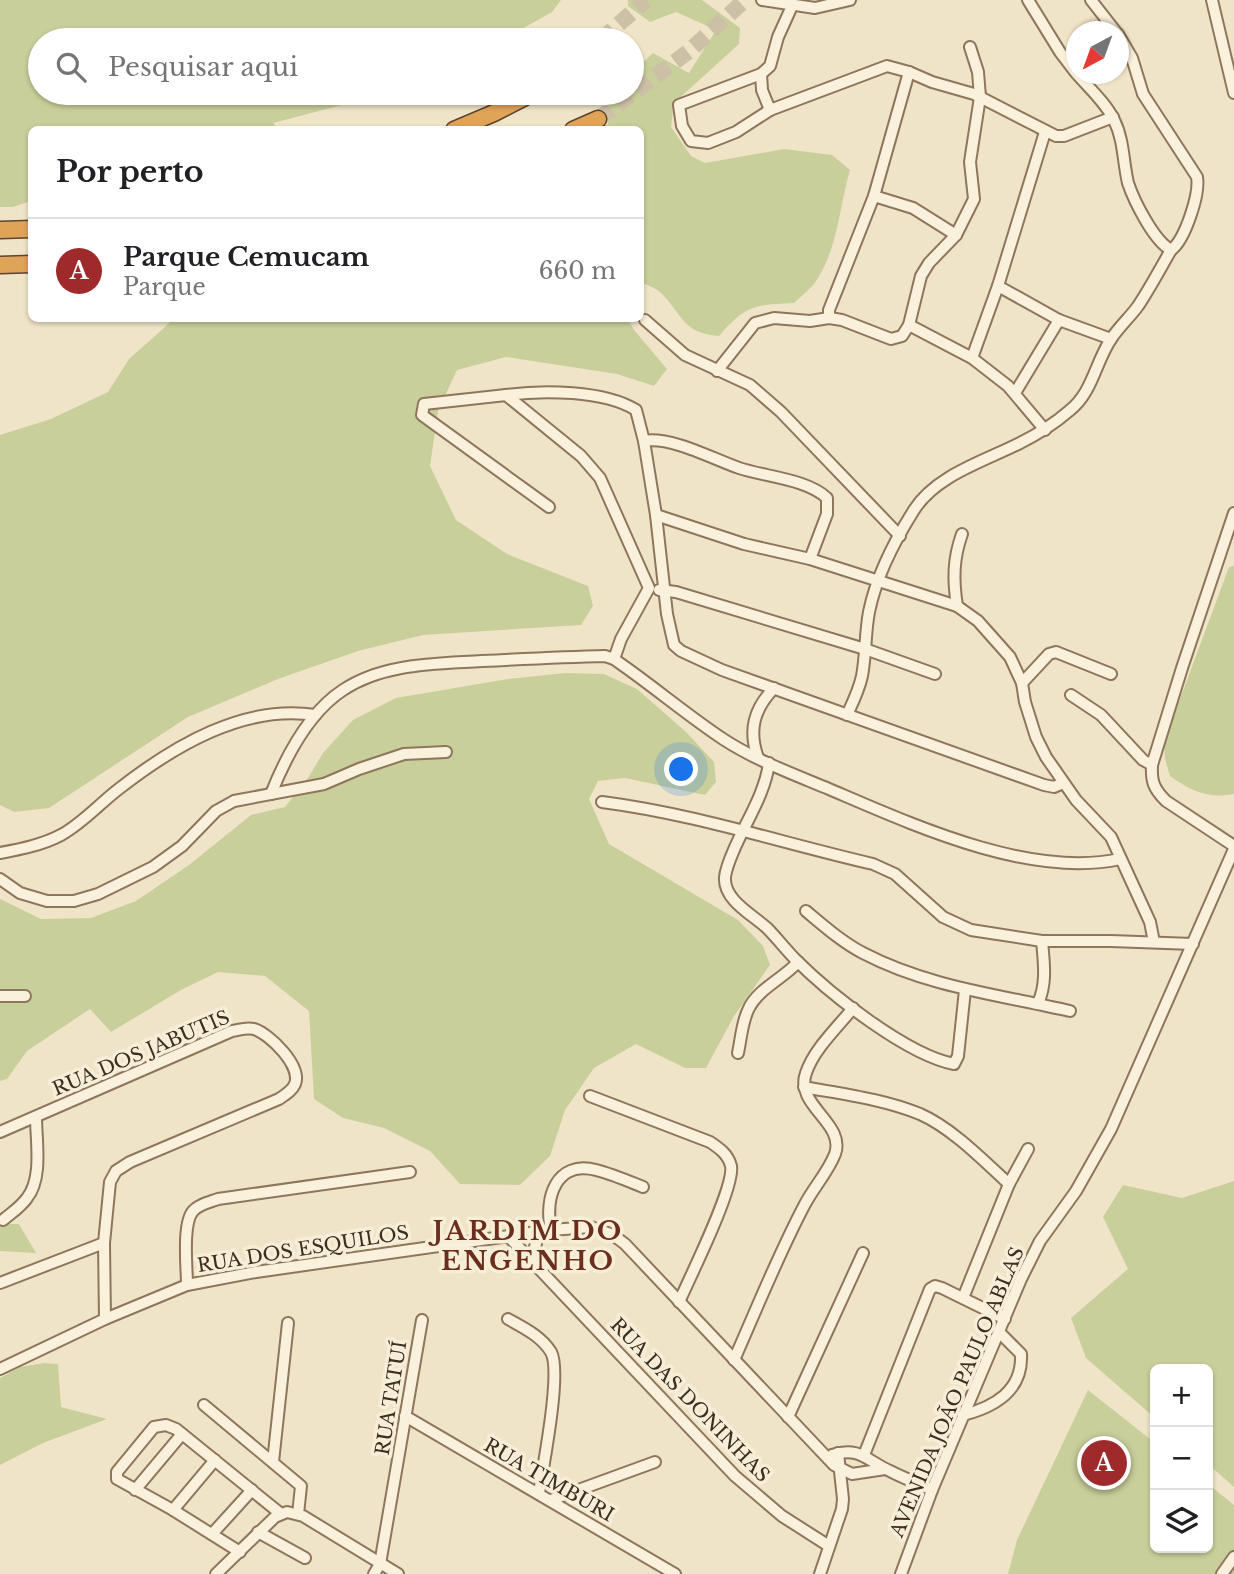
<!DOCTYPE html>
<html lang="pt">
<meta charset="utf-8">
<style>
:root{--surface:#fff;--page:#f2f2f2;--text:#202124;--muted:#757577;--line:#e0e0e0;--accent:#9e2a2b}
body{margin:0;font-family:"Libre Baskerville",serif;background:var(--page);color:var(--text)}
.controls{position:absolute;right:21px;bottom:21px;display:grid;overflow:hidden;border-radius:10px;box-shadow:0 2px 5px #0004}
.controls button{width:63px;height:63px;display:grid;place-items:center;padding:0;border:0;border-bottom:2px solid var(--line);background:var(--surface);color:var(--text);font:35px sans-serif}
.compass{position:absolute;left:1066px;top:21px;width:63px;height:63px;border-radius:50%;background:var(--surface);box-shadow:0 2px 5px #0004;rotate:221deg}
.you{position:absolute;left:682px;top:770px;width:24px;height:24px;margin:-18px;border:5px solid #fff;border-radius:50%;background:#1a73e8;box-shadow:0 0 0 10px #1a73e833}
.badge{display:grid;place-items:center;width:46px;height:46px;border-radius:50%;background:var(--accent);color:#fff;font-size:23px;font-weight:700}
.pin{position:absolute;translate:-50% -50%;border:4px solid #fff;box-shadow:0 2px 7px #0006}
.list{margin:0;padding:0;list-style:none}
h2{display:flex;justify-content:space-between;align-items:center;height:91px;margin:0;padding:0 28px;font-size:30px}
h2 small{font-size:23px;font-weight:400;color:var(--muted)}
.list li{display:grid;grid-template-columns:46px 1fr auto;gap:21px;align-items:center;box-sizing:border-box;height:105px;padding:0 28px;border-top:2px solid var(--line)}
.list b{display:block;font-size:26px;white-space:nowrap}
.list p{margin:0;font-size:23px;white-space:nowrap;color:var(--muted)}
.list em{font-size:23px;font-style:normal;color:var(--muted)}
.icon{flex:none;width:38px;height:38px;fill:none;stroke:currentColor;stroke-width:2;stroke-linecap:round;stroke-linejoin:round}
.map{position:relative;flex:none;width:1234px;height:1574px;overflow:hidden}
.search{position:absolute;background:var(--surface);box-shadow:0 2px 5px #0004;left:28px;top:28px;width:616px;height:77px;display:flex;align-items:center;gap:18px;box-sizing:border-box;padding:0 24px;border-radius:38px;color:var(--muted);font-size:26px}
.panel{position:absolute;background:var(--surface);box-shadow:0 2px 5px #0004;left:28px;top:126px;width:616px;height:196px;border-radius:10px}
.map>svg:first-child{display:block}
.green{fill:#c9cf9b}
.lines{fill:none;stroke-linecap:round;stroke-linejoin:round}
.highway-tunnel{stroke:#ccc0a6;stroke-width:16;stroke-dasharray:16 8;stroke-linecap:butt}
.minor-casing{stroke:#8d765c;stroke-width:14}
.highway-casing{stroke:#5b4430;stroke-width:19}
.minor{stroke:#faf1dc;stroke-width:10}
.highway{stroke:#e0a458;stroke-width:16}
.labels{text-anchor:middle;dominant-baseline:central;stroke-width:7;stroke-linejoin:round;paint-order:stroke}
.street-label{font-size:19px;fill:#3d2e20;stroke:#f7eed8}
.district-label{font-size:26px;font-weight:bold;letter-spacing:2px;fill:#6b2e1e;stroke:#f7eed8}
</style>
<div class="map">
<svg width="1234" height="1574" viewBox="0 0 1234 1574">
<rect width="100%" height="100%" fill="#f0e4c8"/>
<!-- green -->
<g class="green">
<polygon points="0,0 561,0 552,12 502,40 40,40 40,93 388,93 273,123 279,129 32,130 31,201 13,207 0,207"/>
<path d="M628,0H702L740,28L739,44L674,103L671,127L691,156L705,163L784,149L832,155L850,170C839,207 838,251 814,284C808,291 800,297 794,303C754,305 747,304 719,336C681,333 683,314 660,292C655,288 647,285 641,282L640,130H597L608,124L604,98L610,93H632V73L653,53L689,73L716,30L676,12L650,22L628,6Z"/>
<polygon points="174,319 628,319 634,330 667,369 654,386 617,374 506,357 457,370 438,411 430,466 456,520 507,554 588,586 593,606 581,625 423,635 358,651 278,679 188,717 49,808 14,812 0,805 0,435 51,419 108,392 129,359"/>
<path d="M1234,566V794C1208,799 1191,791 1170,776L1165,759L1164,742L1229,567Z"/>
<polygon points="565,673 604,674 637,689 686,732 714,762 716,782 705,795 625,778 598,781 589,799 609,844 738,920 763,946 770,965 734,1016 706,1068 685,1068 636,1044 594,1068 565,1110 550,1156 520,1185 460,1184 430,1151 384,1128 343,1118 314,1099 309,1011 265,976 218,972 181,990 111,1032 90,1009 27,1051 7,1079 0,1081 0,899 41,919 91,918 136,901 189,865 251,815 285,807 308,778 323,753 353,720 396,698 508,679"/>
<polygon points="1234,1181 1234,1487 1208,1464 1208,1369 1155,1369 1155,1418 1086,1358 1071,1318 1128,1269 1103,1217 1123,1185 1182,1198"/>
<polygon points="0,1224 19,1224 36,1253 0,1251"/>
<polygon points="44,1363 58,1364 61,1407 107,1419 43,1443 0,1465 0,1378 20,1367"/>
<polygon points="1088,1390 1155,1443 1155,1548 1208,1548 1208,1484 1234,1505 1234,1574 1008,1574 1017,1540"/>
</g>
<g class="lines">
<!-- highway-tunnel -->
<g class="highway-tunnel">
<polyline points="601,40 646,0"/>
<polyline points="598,119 688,52 745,0"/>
</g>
<defs>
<g id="minor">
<polyline points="762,0 815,8 850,0"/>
<polyline points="1028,0 1060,52 1076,73"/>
<polyline points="1091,0 1116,32"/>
<polyline points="1212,0 1234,93"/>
<polyline points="761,74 762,90 770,110 887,66 909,72 932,82 974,94 1056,136 1064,136 1113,117"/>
<path d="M1077,74C1089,88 1106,103 1114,120C1124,140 1123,162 1128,183C1134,201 1154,241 1171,250C1185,240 1200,194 1197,177L1143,94L1132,58L1118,34"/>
<polyline points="770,110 736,132 708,143 691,141 682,126 679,105 761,74 770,66 778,37 792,6"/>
<polyline points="874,196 913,208 956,235"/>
<polyline points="998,286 1059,320 1111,339"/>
<polyline points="829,318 829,310 874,196 909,72"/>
<polyline points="645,320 685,355 750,385 781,412 900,536"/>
<polyline points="909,325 972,358 1008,386 1045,430"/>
<polyline points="972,358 998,286 1045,132"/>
<polyline points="717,371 755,323 774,318 810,321 829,318 842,320 891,339 902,336 909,325 921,276 929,263 956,235 974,199 970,162 980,97 978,72 970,47"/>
<polyline points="1015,393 1059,320"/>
<path d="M506,395C542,390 604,390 636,410L644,441L656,515L667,614L674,645L681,651L722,670L1044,785L1054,787L1063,783"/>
<path d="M644,441C671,436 713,459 739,468C766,477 807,479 827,498V514L810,559"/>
<polyline points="549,507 422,415 424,404 506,395 581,456 600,478 649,588 621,639 614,659"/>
<path d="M1234,513L1182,668L1152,765C1151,782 1154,789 1166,801L1234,846"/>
<polyline points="656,515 744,544 810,559 957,606 978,621 1010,657 1022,683 1025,702 1036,737 1046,757 1076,800 1111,837 1150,922 1154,942"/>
<polyline points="659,590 676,592 865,649 935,674"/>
<path d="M957,606C953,580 953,559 962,534"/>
<polyline points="1022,683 1049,654 1056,652 1111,674"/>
<polyline points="1071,695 1101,715 1143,760 1152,765"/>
<path d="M847,715C853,702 859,690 862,676C866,655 865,633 869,612C876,577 895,540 914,510C936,475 985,461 1020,443C1038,434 1054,424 1069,411C1093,392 1095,363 1111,339C1119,327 1130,317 1138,306C1150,288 1160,269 1171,250"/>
<path d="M758,758C748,730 754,709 774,688"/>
<path d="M769,763C765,794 745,823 733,852C730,859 726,869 725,877C723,900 753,915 767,928C777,938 786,950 796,960C830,994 907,1055 954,1064L958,1056L965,990"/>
<path d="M271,794C286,756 308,713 343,690C383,663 436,664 482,661C523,659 564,657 605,656L614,659L628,669C660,692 690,717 723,739C755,760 793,774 829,789C911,824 1030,879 1120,859"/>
<path d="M602,802C695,814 782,843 873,864L895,874L943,917L971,930L1042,941H1111L1193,944"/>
<path d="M0,853C21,849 42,845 61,835C83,823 100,803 120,788C174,746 244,704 315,715"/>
<polyline points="0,879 20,893 47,901 74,901 98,894 153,867 182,846 216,811 234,801 324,784 359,769 404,754 446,752"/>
<path d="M806,911C824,926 842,942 863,953C928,987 1000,995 1070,1011"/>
<polyline points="0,996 25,996"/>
<path d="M1038,1003C1047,984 1044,963 1042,941"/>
<path d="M738,1053C741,1039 742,1021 749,1008C758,989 784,978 798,962"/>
<path d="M804,1087C842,1094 883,1099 920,1114C952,1128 984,1161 1009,1184"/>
<path d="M590,1096L710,1142C719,1148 728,1154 731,1166C735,1187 690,1277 679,1302"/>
<path d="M0,1132L232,1031C239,1030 246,1027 254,1029C270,1034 302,1066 295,1084C292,1091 285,1095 279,1099L130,1162L116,1171L110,1182L104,1243L105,1319"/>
<path d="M3,1220C11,1213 21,1207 27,1198C43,1178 36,1141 36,1117"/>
<path d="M551,1230C544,1198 556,1160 596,1170C612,1174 628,1181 643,1187"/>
<polyline points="509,1237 735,1476 782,1516 829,1546"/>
<polyline points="537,1265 534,1251 539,1232"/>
<polyline points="0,1283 104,1243"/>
<path d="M187,1285C187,1268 182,1224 193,1211C199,1204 210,1202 218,1199L410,1172"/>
<polyline points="963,1298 1009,1184 1028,1149"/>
<path d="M508,1319C524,1328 541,1336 551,1352C562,1372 543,1466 539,1493"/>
<path d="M734,1360C757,1308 778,1255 805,1204C814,1187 828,1172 835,1154C846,1123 794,1105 806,1073C814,1049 837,1028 853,1008"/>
<polyline points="0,1369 105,1319 187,1285 256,1272 551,1230 591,1227 613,1235 625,1244 834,1465 852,1474 885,1469"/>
<polyline points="204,1405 301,1486 298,1514"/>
<path d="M963,1415C994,1407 1023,1391 1021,1354L999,1332"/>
<polyline points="405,1416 675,1574"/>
<polyline points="788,1417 863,1253"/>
<path d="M832,1455C860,1446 867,1461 890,1471C903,1478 918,1483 932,1490"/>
<polyline points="864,1455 930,1289 935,1286 942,1288 1005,1319"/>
<polyline points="273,1462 288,1323"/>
<polyline points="135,1490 182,1434"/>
<polyline points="551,1500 655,1462"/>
<polyline points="173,1510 215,1460"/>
<polyline points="258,1532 305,1558"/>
<polyline points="212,1534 252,1490"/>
<polyline points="240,1552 173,1510 117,1479 117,1472 154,1427 166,1425 176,1429 281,1514"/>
<polyline points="216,1574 275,1517 287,1512 303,1516 398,1574"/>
<polyline points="374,1574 380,1564 422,1320"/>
<polyline points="820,1574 842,1509 843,1499 838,1453"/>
<polyline points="901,1574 932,1490 1021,1279 1040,1241 1076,1191 1111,1129 1234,849"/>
<polyline points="1222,1574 1234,1557"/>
</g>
<g id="highway">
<polyline points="454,130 494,113 533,93"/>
<polyline points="573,130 598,119"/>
<polyline points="0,230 32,229"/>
<polyline points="0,265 32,264"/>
</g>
</defs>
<!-- minor casing -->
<use href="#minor" class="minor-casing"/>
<!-- highway casing -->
<use href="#highway" class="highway-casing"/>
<!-- minor -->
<use href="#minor" class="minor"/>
<!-- highway -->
<use href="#highway" class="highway"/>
</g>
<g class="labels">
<!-- street labels -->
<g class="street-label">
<text transform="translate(141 1053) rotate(-23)">RUA DOS JABUTIS</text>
<text transform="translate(303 1249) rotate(-9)">RUA DOS ESQUILOS</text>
<text transform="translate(957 1392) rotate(-67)">AVENIDA JOÃO PAULO ABLAS</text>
<text transform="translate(391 1398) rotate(-81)">RUA TATUÍ</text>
<text transform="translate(690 1400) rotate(46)">RUA DAS DONINHAS</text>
<text transform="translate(549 1480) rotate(30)">RUA TIMBURI</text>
</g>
<!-- district labels -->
<g class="district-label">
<text x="528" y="1231">JARDIM DO<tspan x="528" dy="30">ENGENHO</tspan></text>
</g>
</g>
</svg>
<div class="controls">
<button>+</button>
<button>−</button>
<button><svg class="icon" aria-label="layers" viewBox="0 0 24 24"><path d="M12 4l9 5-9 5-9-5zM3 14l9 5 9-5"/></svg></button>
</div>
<svg class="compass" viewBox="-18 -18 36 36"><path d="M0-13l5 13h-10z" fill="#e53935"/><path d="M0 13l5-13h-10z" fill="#757577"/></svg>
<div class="you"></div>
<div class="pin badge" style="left:1104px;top:1463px">A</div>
<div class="search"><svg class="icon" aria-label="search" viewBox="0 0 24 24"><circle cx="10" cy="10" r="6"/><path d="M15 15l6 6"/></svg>Pesquisar aqui</div>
<section class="panel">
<h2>Por perto<small></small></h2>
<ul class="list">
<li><span class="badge">A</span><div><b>Parque Cemucam</b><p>Parque</p></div><em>660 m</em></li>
</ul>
</section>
</div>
